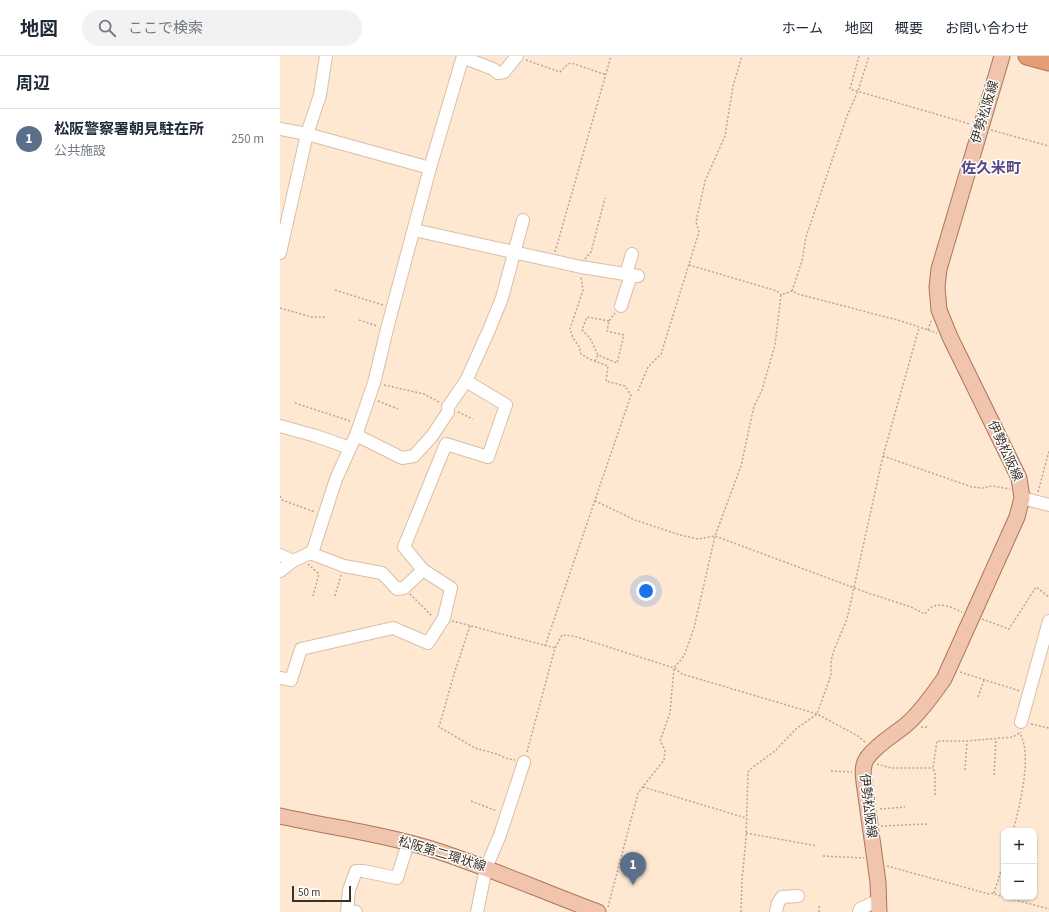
<!DOCTYPE html>
<html lang="ja">
<meta charset="utf-8">
<style>
:root{--surface:#fff;--page:#f2f2f3;--text:#1f2937;--muted:#747a83;--line:#e0e1e3;--accent:#ea580c}
body{margin:0;font-family:"Source Sans 3","Noto Sans JP",sans-serif;background:var(--page);color:var(--text)}
.controls{position:absolute;right:12px;bottom:12px;display:grid;overflow:hidden;border-radius:8px;box-shadow:0 1px 3px #0004}
.controls button{width:36px;height:36px;display:grid;place-items:center;padding:0;border:0;border-bottom:1px solid var(--line);background:var(--surface);color:var(--text);font:20px sans-serif}
.scale{position:absolute;left:12px;bottom:10px;width:59px;box-sizing:border-box;padding-left:4px;border:2px solid #3c3127;border-top:0;font-size:11px;line-height:14px;white-space:nowrap;color:#3c3127;-webkit-text-stroke:3px #fff;paint-order:stroke}
.you{position:absolute;left:366px;top:535px;width:14px;height:14px;margin:-10px;border:3px solid #fff;border-radius:50%;background:#1a73e8;box-shadow:0 0 0 6px #1a73e833}
.badge{display:grid;place-items:center;width:26px;height:26px;border-radius:50%;background:var(--accent);color:#fff;font-size:13px;font-weight:700}
.pin{position:absolute;translate:-50% -33px;filter:drop-shadow(0 1px 2px #0008)}
.pin::after{content:'';position:absolute;top:21px;width:14px;height:12px;background:inherit;clip-path:polygon(0 0,100% 0,50% 100%)}
.list{margin:0;padding:0;list-style:none}
h2{display:flex;justify-content:space-between;align-items:center;height:52px;margin:0;padding:0 16px;font-size:17px}
h2 small{font-size:13px;font-weight:400;color:var(--muted)}
.list li{display:grid;grid-template-columns:26px 1fr auto;gap:12px;align-items:center;box-sizing:border-box;height:60px;padding:0 16px;border-top:1px solid var(--line)}
.list b{display:block;font-size:15px;white-space:nowrap}
.list p{margin:0;font-size:13px;white-space:nowrap;color:var(--muted)}
.list em{font-size:13px;font-style:normal;color:var(--muted)}
.icon{flex:none;width:22px;height:22px;fill:none;stroke:currentColor;stroke-width:2;stroke-linecap:round;stroke-linejoin:round}
.map{position:relative;flex:none;width:769px;height:856px;overflow:hidden}
header{display:flex;align-items:center;gap:24px;box-sizing:border-box;height:56px;padding:0 20px;background:var(--surface);border-bottom:1px solid var(--line)}
header strong{font-size:19px}
nav{display:flex;gap:22px;margin-inline-start:auto;font-size:14px}
.search{width:280px;height:36px;background:var(--page);display:flex;align-items:center;gap:10px;box-sizing:border-box;padding:0 14px;border-radius:22px;color:var(--muted);font-size:15px}
main{display:flex}
aside{flex:1;background:var(--surface)}
.map>svg:first-child{display:block}
.lines{fill:none;stroke-linecap:round;stroke-linejoin:round}
.minor-casing{stroke:#dabfa5;stroke-width:14}
.major-casing{stroke:#aa775a;stroke-width:17}
.highway-casing{stroke:#aa775a;stroke-width:19}
.path{stroke:#b9a695;stroke-width:1.5;stroke-dasharray:2 2;stroke-linecap:butt}
.minor{stroke:#fff;stroke-width:12}
.major{stroke:#f0c4ad;stroke-width:15}
.highway{stroke:#e69d76;stroke-width:17}
.labels{text-anchor:middle;dominant-baseline:central;stroke-width:3;stroke-linejoin:round;paint-order:stroke}
.street-label{font-size:13px;fill:#3c3127;stroke:#fff}
.quarter-label{font-size:15px;font-weight:bold;fill:#564987;stroke:#fff}
</style>
<header>
<strong>地図</strong>
<div class="search"><svg class="icon" aria-label="search" viewBox="0 0 24 24"><circle cx="10" cy="10" r="6"/><path d="M15 15l6 6"/></svg>ここで検索</div>
<nav><a>ホーム</a><a>地図</a><a>概要</a><a>お問い合わせ</a></nav>
</header>
<main>
<aside>
<h2>周辺<small></small></h2>
<ul class="list">
<li><span class="badge" style="background:#5c6f8a">1</span><div><b>松阪警察署朝見駐在所</b><p>公共施設</p></div><em>250 m</em></li>
</ul>
</aside>
<div class="map">
<svg width="769" height="856" viewBox="0 0 769 856">
<rect width="100%" height="100%" fill="#fee8d2"/>
<g class="lines">
<defs>
<g id="minor">
<polyline points="186,0 187,3 213,13 218,17 224,16 237,0"/>
<polyline points="0,73 27,78 150,112"/>
<polyline points="134,174 301,211 358,220"/>
<polyline points="0,197 27,78 40,39 46,0"/>
<polyline points="346,218 352,198"/>
<polyline points="341,250 351,219"/>
<polyline points="0,370 36,380 70,392"/>
<polyline points="76,379 122,402 134,400 152,380 168,356 168,351 186,325"/>
<polyline points="742,442 769,449"/>
<polyline points="30,497 64,510 102,517 117,533 124,532 143,514"/>
<polyline points="0,499 13,505"/>
<polyline points="0,515 13,505 30,497 33,494 56,423 76,379 94,327 107,273 150,112 183,0"/>
<polyline points="0,622 11,624 21,593 113,572 148,587 164,562 171,532 143,514 124,491 166,388 208,401 226,349 186,325 209,274 222,242 243,164"/>
<polyline points="741,666 769,565"/>
<polyline points="76,856 70,855 67,856 69,834 76,815 83,815 117,822 128,787"/>
<polyline points="197,856 206,812 220,779 244,706"/>
<polyline points="496,856 498,847 502,841 518,840"/>
<polyline points="579,856 580,853 599,844"/>
</g>
<g id="major">
<path d="M0,760C49,771 99,777 148,792C206,810 261,835 318,856"/>
<path d="M599,856L598,826L584,726C583,717 582,710 587,702C597,688 614,679 627,668C642,655 653,638 664,623L737,461L742,442L739,422L670,281L659,254L657,231L659,213L722,0"/>
</g>
<polyline id="highway" points="747,0 769,6"/>
</defs>
<!-- minor casing -->
<use href="#minor" class="minor-casing"/>
<!-- major casing -->
<use href="#major" class="major-casing"/>
<!-- highway casing -->
<use href="#highway" class="highway-casing"/>
<!-- path -->
<g class="path">
<polyline points="579,0 570,33 690,68"/>
<polyline points="246,4 280,16 288,8 291,7 324,18 326,17"/>
<polyline points="711,74 769,90"/>
<polyline points="275,196 331,0"/>
<polyline points="305,203 311,196 325,142"/>
<polyline points="409,209 497,235 501,239"/>
<polyline points="55,234 103,249"/>
<polyline points="512,235 522,205 526,181 567,60 578,35 589,0"/>
<polyline points="0,252 32,261 46,261"/>
<polyline points="79,264 97,270"/>
<polyline points="329,265 307,261 302,274 310,282 318,299 337,307 344,279 327,275 329,265 335,257"/>
<polyline points="648,274 651,265"/>
<polyline points="315,305 318,299"/>
<polyline points="104,329 144,338 159,346"/>
<polyline points="358,335 368,311 381,298 419,176 416,166 425,125 445,80 453,30 462,0"/>
<polyline points="98,345 118,353"/>
<polyline points="15,347 70,365"/>
<polyline points="178,356 193,363"/>
<polyline points="603,400 692,431 703,432 712,430 730,433"/>
<polyline points="758,436 769,395"/>
<polyline points="0,440 2,444 35,456"/>
<path d="M315,445L355,464L400,479L418,483L435,480L588,537L631,551L645,558C647,556 649,552 652,551C660,546 674,552 682,556"/>
<polyline points="28,508 39,518 33,540"/>
<polyline points="130,538 151,559 153,560"/>
<polyline points="55,540 61,519"/>
<polyline points="702,563 729,573 756,531 769,541"/>
<polyline points="172,565 275,592"/>
<polyline points="190,570 175,615 159,671 195,692 217,698 228,703 235,704"/>
<polyline points="265,590 351,339 345,330 326,325 328,310 309,303 301,298 299,290 293,282 290,273 303,234 301,221"/>
<polyline points="680,616 740,635"/>
<polyline points="698,641 704,624"/>
<polyline points="751,668 769,672"/>
<polyline points="641,671 647,671"/>
<polyline points="247,696 275,592 282,579 294,580 394,612 402,618 537,658 578,680 585,686"/>
<polyline points="597,708 611,712 653,712"/>
<polyline points="685,714 687,685"/>
<polyline points="551,715 572,716"/>
<polyline points="714,719 716,683"/>
<polyline points="363,731 466,762"/>
<polyline points="655,739 655,717 653,712 657,685 687,685 733,681 739,677"/>
<polyline points="191,745 217,755"/>
<polyline points="600,753 625,751"/>
<polyline points="601,770 647,768"/>
<path d="M733,775C739,754 747,718 745,697C745,689 742,683 740,676"/>
<polyline points="466,777 537,790"/>
<polyline points="543,800 584,802"/>
<polyline points="607,810 709,838 714,837 717,839 769,853"/>
<polyline points="714,837 724,805"/>
<polyline points="328,851 358,737 384,704 385,694 380,685 390,657 394,612 404,600 414,572 435,480 461,410 474,350 482,334 495,289 501,239 512,235 518,238 621,265 657,277"/>
<polyline points="461,856 462,824 466,783 468,716 473,711 495,695 516,673 537,658 551,619 551,605 554,594 567,563 603,400 639,272"/>
<polyline points="539,856 539,850"/>
</g>
<!-- minor -->
<use href="#minor" class="minor"/>
<!-- major -->
<use href="#major" class="major"/>
<!-- highway -->
<use href="#highway" class="highway"/>
</g>
<g class="labels">
<!-- street labels -->
<g class="street-label">
<text transform="translate(705 56) rotate(-73)">伊勢松阪線</text>
<text transform="translate(725 395) rotate(65)">伊勢松阪線</text>
<text transform="translate(588 750) rotate(83)">伊勢松阪線</text>
<text transform="translate(162 798) rotate(17)">松阪第二環状線</text>
</g>
<!-- quarter labels -->
<g class="quarter-label">
<text x="711" y="112">佐久米町</text>
</g>
</g>
</svg>
<div class="controls">
<button>+</button>
<button>−</button>
</div>
<div class="scale">50 m</div>
<div class="you"></div>
<div class="pin badge" style="left:353px;top:829px;background:#5c6f8a">1</div>
</div>
</main>
